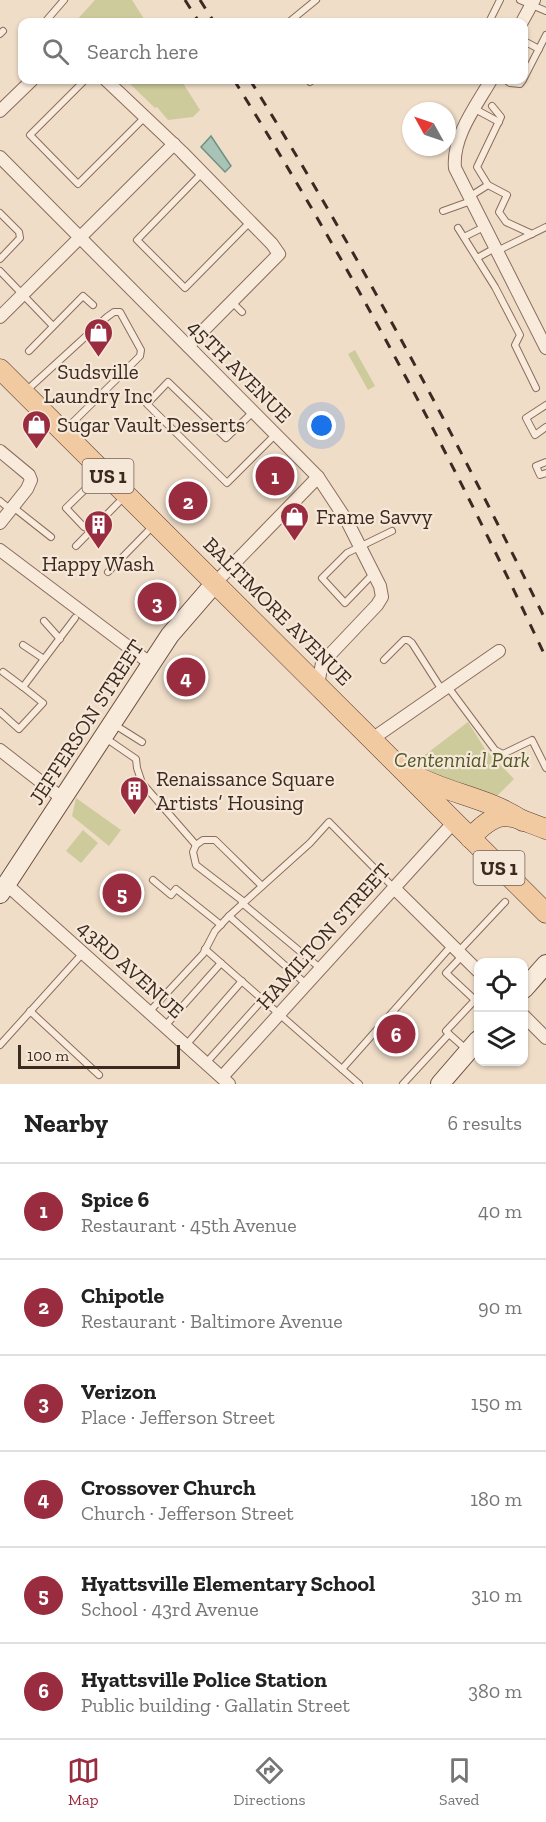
<!DOCTYPE html>
<meta charset="utf-8">
<style>
:root{--surface:#fff;--page:#f6f6f6;--text:#222;--muted:#767676;--line:#e0e0e0;--accent:#9a2c40}
body{margin:0;font-family:"Zilla Slab",serif;background:var(--page);color:var(--text)}
.controls{position:absolute;right:18px;bottom:18px;display:grid;overflow:hidden;border-radius:12px;box-shadow:0 2px 4px #0004}
.controls button{width:54px;height:54px;display:grid;place-items:center;padding:0;border:0;border-bottom:2px solid var(--line);background:var(--surface);color:var(--text);font:30px sans-serif}
.compass{position:absolute;left:402px;top:102px;width:54px;height:54px;border-radius:50%;background:var(--surface);box-shadow:0 2px 4px #0004;rotate:310deg}
.scale{position:absolute;left:18px;bottom:15px;width:162px;box-sizing:border-box;padding-left:6px;border:3px solid #3c2920;border-top:0;font-size:16px;line-height:21px;white-space:nowrap;color:#3c2920;-webkit-text-stroke:4px #f6e8d8;paint-order:stroke}
.you{position:absolute;left:322px;top:426px;width:21px;height:21px;margin:-15px;border:4px solid #fff;border-radius:50%;background:#1a73e8;box-shadow:0 0 0 9px #1a73e833}
.badge{display:grid;place-items:center;width:39px;height:39px;border-radius:50%;background:var(--accent);color:#fff;font-size:20px;font-weight:700}
.pin{position:absolute;translate:-50% -50%;border:3px solid #fff;box-shadow:0 2px 6px #0006}
.list{margin:0;padding:0;list-style:none}
h2{display:flex;justify-content:space-between;align-items:center;height:78px;margin:0;padding:0 24px;font-size:26px}
h2 small{font-size:20px;font-weight:400;color:var(--muted)}
.list li{display:grid;grid-template-columns:39px 1fr auto;gap:18px;align-items:center;box-sizing:border-box;height:96px;padding:0 24px;border-top:2px solid var(--line)}
.list b{display:block;font-size:22px;white-space:nowrap}
.list p{margin:0;font-size:20px;white-space:nowrap;color:var(--muted)}
.list em{font-size:20px;font-style:normal;color:var(--muted)}
.icon{flex:none;width:33px;height:33px;fill:none;stroke:currentColor;stroke-width:2;stroke-linecap:round;stroke-linejoin:round}
.map{position:relative;flex:none;width:546px;height:1084px;overflow:hidden}
.search{position:absolute;background:var(--surface);box-shadow:0 2px 4px #0004;left:18px;right:18px;top:18px;height:66px;display:flex;align-items:center;gap:15px;box-sizing:border-box;padding:0 21px;border-radius:12px;color:var(--muted);font-size:22px}
.sheet{height:654px;background:var(--surface)}
nav{display:flex;justify-content:space-around;align-items:center;box-sizing:border-box;height:84px;border-top:2px solid var(--line);background:var(--surface);font-size:16px;color:var(--muted)}
nav a{display:grid;justify-items:center;gap:3px}
nav .on{color:var(--accent)}
.map>svg:first-child{display:block}
.green{fill:#cdcb9b}
.water{fill:#a9c3b7;stroke:#6f9283;stroke-width:1.5}
.lines{fill:none;stroke-linecap:round;stroke-linejoin:round}
.lane-casing{stroke:#8b6d5d;stroke-width:8}
.street-casing{stroke:#8b6d5d;stroke-width:14}
.secondary-casing{stroke:#6d4f40;stroke-width:20}
.primary-casing{stroke:#593d31;stroke-width:21}
.lane{stroke:#f9ebdc;stroke-width:6}
.street{stroke:#f9ebdc;stroke-width:12}
.secondary{stroke:#f9ebdc;stroke-width:18}
.primary{stroke:#f1caa1;stroke-width:20}
.rail{stroke:#3c2920;stroke-width:3;stroke-dasharray:10 10;stroke-linecap:butt}
.labels{text-anchor:middle;dominant-baseline:central;stroke-width:4.5;stroke-linejoin:round;paint-order:stroke}
.shield{fill:#f6e8d8;stroke:#746257;stroke-width:1.5}
.shield-label{font-size:20px;font-weight:bold;fill:#3c2920}
.poi-label{font-size:21px;fill:#3c2920;stroke:#f6e8d8;text-anchor:start}
.street-label{font-size:21px;fill:#3c2920;stroke:#f6e8d8}
.park-label{font-size:21px;font-style:italic;fill:#545827;stroke:#f6e8d8}
</style>
<div class="map">
<svg width="546" height="1084" viewBox="0 0 546 1084">
<rect width="100%" height="100%" fill="#efddc8"/>
<!-- green -->
<g class="green">
<polygon points="95,0 132,0 146,22 75,22"/>
<polygon points="126,80 181,80 200,110 193,117 168,120 157,107 155,108"/>
<polygon points="355,350 375,386 368,390 348,354"/>
<polygon points="468,722 485,749 514,779 496,797 441,779 417,761"/>
<polygon points="76,798 121,830 109,846 72,816"/>
<polygon points="83,830 98,843 81,863 66,851"/>
</g>
<!-- water -->
<polygon class="water" points="211,136 231,166 225,172 201,147"/>
<g class="lines">
<defs>
<g id="lane">
<polyline points="520,0 546,11"/>
<polyline points="45,22 64,0"/>
<polyline points="289,22 316,0"/>
<polyline points="489,22 500,0"/>
<polyline points="0,34 3,31"/>
<polyline points="524,41 539,49"/>
<polyline points="524,78 546,35"/>
<polyline points="85,80 30,135 78,184 145,117"/>
<polyline points="309,80 310,82"/>
<polyline points="506,80 510,83 520,84 523,80"/>
<polyline points="475,109 499,122"/>
<polyline points="202,173 137,240 185,288 250,222"/>
<polyline points="488,185 477,167 501,117 492,106"/>
<polyline points="469,197 488,185 507,195 499,212 506,222 532,234"/>
<polyline points="443,211 471,201"/>
<polyline points="0,213 19,232 20,238 0,259"/>
<polyline points="458,228 495,287 520,335 515,345 536,388"/>
<polyline points="464,237 484,227"/>
<polyline points="497,251 546,227"/>
<polyline points="477,258 495,248"/>
<polyline points="0,271 53,326"/>
<polyline points="232,302 242,312"/>
<polyline points="29,351 83,296 93,305"/>
<polyline points="26,391 107,317 114,312 120,312 141,350 140,356 66,429"/>
<polyline points="546,405 526,418 535,435 546,427"/>
<polyline points="253,412 226,438 168,382 147,404 227,483 275,435"/>
<polyline points="546,462 536,466 540,475 546,473"/>
<polyline points="0,501 11,510"/>
<polyline points="13,507 51,537"/>
<polyline points="84,527 66,508 101,474"/>
<polyline points="76,546 124,497"/>
<polyline points="108,572 153,526"/>
<polyline points="373,574 345,603 322,578 347,553 392,531"/>
<polyline points="44,621 60,639"/>
<polyline points="23,645 44,659"/>
<polyline points="384,660 404,640 408,640 412,643 442,690"/>
<polyline points="3,672 23,687"/>
<polyline points="448,687 495,750 503,754 532,740 546,768"/>
<polyline points="0,712 19,729 43,703 23,687 75,618"/>
<polyline points="115,725 142,742"/>
<polyline points="104,737 136,759 137,768 142,783 196,845 203,840 215,840 262,886"/>
<polyline points="196,845 193,852 196,865 244,902"/>
<polyline points="153,880 171,895 176,889 221,925"/>
<polyline points="242,903 320,968"/>
<polyline points="229,916 306,984"/>
<polyline points="205,949 359,1084"/>
<polyline points="459,951 505,902"/>
<polyline points="30,1011 99,1075"/>
<polyline points="149,1012 203,954 215,931 229,916 310,843 329,822 394,888"/>
<polyline points="165,1026 221,963"/>
<polyline points="449,1034 466,1049"/>
<polyline points="0,1045 83,953"/>
<polyline points="186,1045 242,981"/>
<polyline points="206,1063 264,998"/>
<polyline points="342,1069 452,945"/>
<polyline points="403,1084 449,1034 446,1031 475,1000 446,973 463,955"/>
</g>
<g id="street">
<polyline points="522,22 534,0"/>
<polyline points="106,80 182,152 272,244 279,254 188,346"/>
<path d="M491,80C476,106 452,137 455,168L546,348"/>
<polyline points="0,111 32,80"/>
<polyline points="0,157 318,477 347,521 380,586 382,597 377,605 322,663 318,685"/>
<polyline points="0,317 174,144"/>
<polyline points="0,451 29,475 31,480 27,489 0,523"/>
<polyline points="0,550 151,664"/>
<polyline points="215,583 318,477"/>
<polyline points="372,739 499,651"/>
<polyline points="0,750 63,799"/>
<polyline points="6,884 229,1084"/>
<polyline points="394,888 478,971"/>
<polyline points="524,1016 546,1038"/>
<polyline points="222,1077 454,822"/>
</g>
<g id="secondary">
<polyline points="0,894 170,635 215,583"/>
<polyline points="524,989 546,964"/>
<polyline points="440,1084 478,1040"/>
</g>
<g id="primary">
<polyline points="0,369 546,913"/>
<path d="M418,777C451,794 491,799 523,821"/>
<path d="M470,838C501,806 507,815 546,829"/>
</g>
</defs>
<!-- lane casing -->
<use href="#lane" class="lane-casing"/>
<!-- street casing -->
<use href="#street" class="street-casing"/>
<!-- secondary casing -->
<use href="#secondary" class="secondary-casing"/>
<!-- primary casing -->
<use href="#primary" class="primary-casing"/>
<!-- lane -->
<use href="#lane" class="lane"/>
<!-- street -->
<use href="#street" class="street"/>
<!-- secondary -->
<use href="#secondary" class="secondary"/>
<!-- primary -->
<use href="#primary" class="primary"/>
<!-- rail -->
<g class="rail">
<polyline points="185,0 199,22"/>
<polyline points="200,0 214,22"/>
<path d="M234,80C350,265 453,459 546,658"/>
<path d="M250,80C359,254 455,436 546,621"/>
</g>
</g>
<!-- icons -->
<defs>
<symbol id="shop-pin" viewBox="-11 -11 22 30"><path d="M0 17L-7.5 6A9.5 9.5 0 1 1 7.5 6Z" fill="#9a2c40" stroke="#f6e8d8"/><path d="M-5-2.5h2.3a2.7 3.5 0 0 1 5.4 0H5L5.5 6h-11ZM-1.5-2.5h3a1.5 2.3 0 0 0-3 0Z" fill="#fff"/></symbol>
<symbol id="building-pin" viewBox="-11 -11 22 30"><path d="M0 17L-7.5 6A9.5 9.5 0 1 1 7.5 6Z" fill="#9a2c40" stroke="#f6e8d8"/><path d="M-4-6H4V6H1V3H-1V6H-4ZM-2.5-4.3h1.7v1.8h-1.7ZM.8-4.3h1.7v1.8H.8ZM-2.5-1h1.7V.8h-1.7ZM.8-1h1.7V.8H.8Z" fill="#fff"/></symbol>
</defs>
<g fill-rule="evenodd">
<use href="#shop-pin" x="82" y="316" width="33" height="45"/>
<use href="#shop-pin" x="20" y="408" width="33" height="45"/>
<use href="#shop-pin" x="278" y="500" width="33" height="45"/>
<use href="#building-pin" x="82" y="508" width="33" height="45"/>
<use href="#building-pin" x="118" y="774" width="33" height="45"/>
</g>
<g class="labels">
<!-- shield labels -->
<g class="shield">
<rect x="82.5" y="459" width="51" height="34" rx="4.5"/>
<rect x="473.5" y="851" width="51" height="34" rx="4.5"/>
</g>
<g class="shield-label">
<text x="108" y="476">US 1</text>
<text x="499" y="868">US 1</text>
</g>
<!-- poi labels -->
<g class="poi-label">
<text x="98" y="371" text-anchor="middle">Sudsville<tspan x="98" dy="24">Laundry Inc</tspan></text>
<text x="57" y="424">Sugar Vault Desserts</text>
<text x="316" y="516">Frame Savvy</text>
<text x="98" y="563" text-anchor="middle">Happy Wash</text>
<text x="156" y="778">Renaissance Square<tspan x="156" dy="24">Artists’ Housing</tspan></text>
</g>
<!-- street labels -->
<g class="street-label">
<text transform="translate(240 371) rotate(45)">45TH AVENUE</text>
<text transform="translate(278 611) rotate(45)">BALTIMORE AVENUE</text>
<text transform="translate(86 722) rotate(-57)">JEFFERSON STREET</text>
<text transform="translate(323 936) rotate(-48)">HAMILTON STREET</text>
<text transform="translate(131 969) rotate(42)">43RD AVENUE</text>
</g>
<!-- park labels -->
<g class="park-label">
<text x="462" y="759">Centennial Park</text>
</g>
</g>
</svg>
<div class="controls">
<button><svg class="icon" aria-label="locate" viewBox="0 0 24 24"><circle cx="12" cy="12" r="6"/><path d="M12 2v4M12 18v4M2 12h4M18 12h4"/></svg></button>
<button><svg class="icon" aria-label="layers" viewBox="0 0 24 24"><path d="M12 4l9 5-9 5-9-5zM3 14l9 5 9-5"/></svg></button>
</div>
<svg class="compass" viewBox="-18 -18 36 36"><path d="M0-13l5 13h-10z" fill="#e53935"/><path d="M0 13l5-13h-10z" fill="#767676"/></svg>
<div class="scale">100 m</div>
<div class="you"></div>
<div class="pin badge" style="left:275px;top:476px">1</div>
<div class="pin badge" style="left:188px;top:501px">2</div>
<div class="pin badge" style="left:157px;top:602px">3</div>
<div class="pin badge" style="left:186px;top:677px">4</div>
<div class="pin badge" style="left:122px;top:893px">5</div>
<div class="pin badge" style="left:396px;top:1034px">6</div>
<div class="search"><svg class="icon" aria-label="search" viewBox="0 0 24 24"><circle cx="10" cy="10" r="6"/><path d="M15 15l6 6"/></svg>Search here</div>
</div>
<section class="sheet">
<h2>Nearby<small>6 results</small></h2>
<ul class="list">
<li><span class="badge">1</span><div><b>Spice 6</b><p>Restaurant · 45th Avenue</p></div><em>40 m</em></li>
<li><span class="badge">2</span><div><b>Chipotle</b><p>Restaurant · Baltimore Avenue</p></div><em>90 m</em></li>
<li><span class="badge">3</span><div><b>Verizon</b><p>Place · Jefferson Street</p></div><em>150 m</em></li>
<li><span class="badge">4</span><div><b>Crossover Church</b><p>Church · Jefferson Street</p></div><em>180 m</em></li>
<li><span class="badge">5</span><div><b>Hyattsville Elementary School</b><p>School · 43rd Avenue</p></div><em>310 m</em></li>
<li><span class="badge">6</span><div><b>Hyattsville Police Station</b><p>Public building · Gallatin Street</p></div><em>380 m</em></li>
</ul>
</section>
<nav>
<a class="on"><svg class="icon" aria-label="map" viewBox="0 0 24 24"><path d="M3 6l6-2 6 2 6-2v14l-6 2-6-2-6 2zM9 4v14M15 6v14"/></svg>Map</a>
<a><svg class="icon" aria-label="directions" viewBox="0 0 24 24"><path d="M12 3l9 9-9 9-9-9zM9 14v-3h6M13 9l2 2-2 2"/></svg>Directions</a>
<a><svg class="icon" aria-label="saved" viewBox="0 0 24 24"><path d="M7 4h10v16l-5-4-5 4z"/></svg>Saved</a>
</nav>
